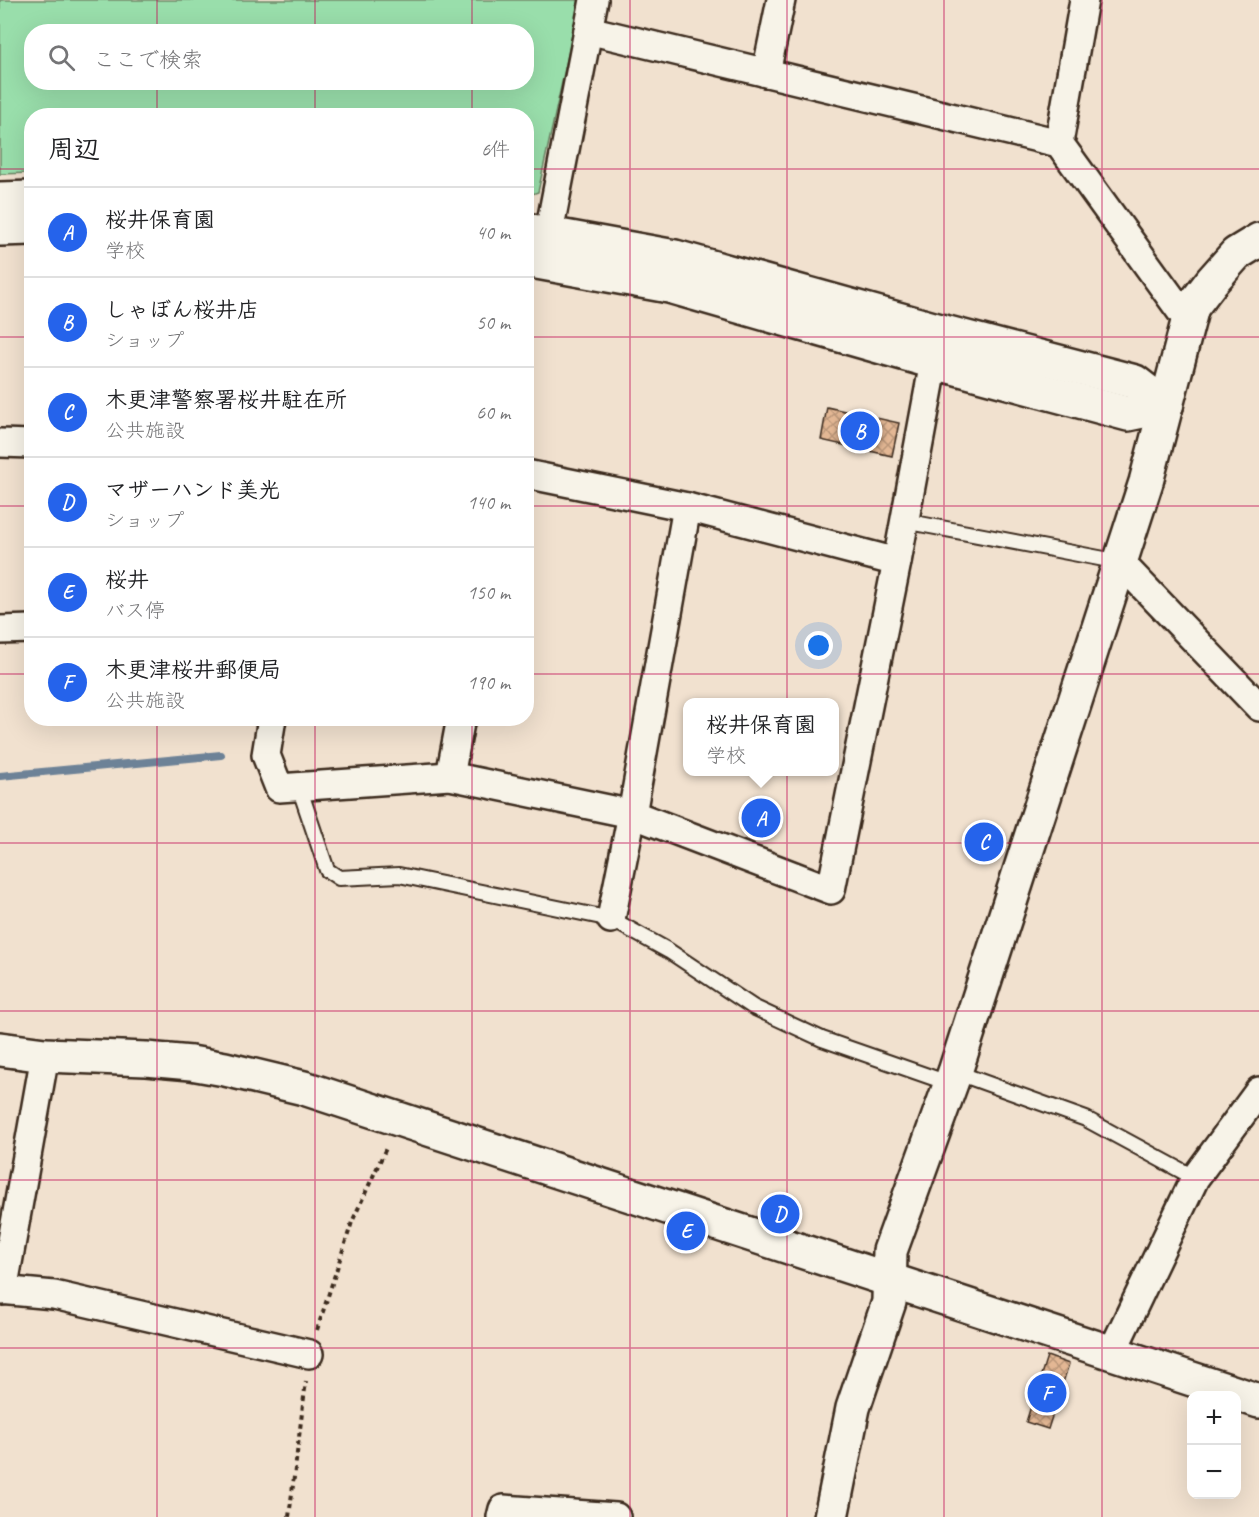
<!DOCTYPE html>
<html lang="ja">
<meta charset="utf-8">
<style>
:root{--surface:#fff;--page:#f2f2f2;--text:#202124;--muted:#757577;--line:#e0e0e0;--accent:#2563eb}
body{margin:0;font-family:Caveat,"Klee One",sans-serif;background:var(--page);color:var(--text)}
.controls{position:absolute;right:18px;bottom:18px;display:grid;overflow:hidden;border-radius:12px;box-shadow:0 6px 24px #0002}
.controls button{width:54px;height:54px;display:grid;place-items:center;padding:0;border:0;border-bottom:2px solid var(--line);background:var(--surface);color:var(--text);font:30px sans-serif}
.you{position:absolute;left:819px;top:646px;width:21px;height:21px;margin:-15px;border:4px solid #fff;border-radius:50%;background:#1a73e8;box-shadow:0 0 0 9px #1a73e833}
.badge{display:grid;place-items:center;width:39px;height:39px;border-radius:50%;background:var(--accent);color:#fff;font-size:20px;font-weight:700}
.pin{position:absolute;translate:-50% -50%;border:3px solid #fff;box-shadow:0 2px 6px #0006}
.popup{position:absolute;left:683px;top:698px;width:156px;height:78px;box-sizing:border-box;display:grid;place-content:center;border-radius:12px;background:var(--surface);filter:drop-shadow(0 2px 4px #0005);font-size:20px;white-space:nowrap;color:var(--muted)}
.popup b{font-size:22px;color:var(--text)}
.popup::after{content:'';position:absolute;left:50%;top:100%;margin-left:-12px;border:12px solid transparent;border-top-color:var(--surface)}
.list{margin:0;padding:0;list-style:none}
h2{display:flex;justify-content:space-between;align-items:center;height:78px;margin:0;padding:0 24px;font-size:26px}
h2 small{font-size:20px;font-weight:400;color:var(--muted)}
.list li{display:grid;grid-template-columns:39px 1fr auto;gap:18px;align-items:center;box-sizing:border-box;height:90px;padding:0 24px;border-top:2px solid var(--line)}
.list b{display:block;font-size:22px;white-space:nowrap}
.list p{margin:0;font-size:20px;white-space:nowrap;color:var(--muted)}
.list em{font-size:20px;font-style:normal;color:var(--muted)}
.icon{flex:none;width:33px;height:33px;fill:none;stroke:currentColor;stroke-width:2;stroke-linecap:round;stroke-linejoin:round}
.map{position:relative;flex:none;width:1259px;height:1517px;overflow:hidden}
.search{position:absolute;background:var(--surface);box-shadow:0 6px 24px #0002;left:24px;top:24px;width:510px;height:66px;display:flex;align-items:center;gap:15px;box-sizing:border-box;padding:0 21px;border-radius:24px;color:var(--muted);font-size:22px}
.panel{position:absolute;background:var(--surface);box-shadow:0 6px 24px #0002;left:24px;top:108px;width:510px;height:618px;border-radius:24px}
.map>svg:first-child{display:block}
.garden{fill:#99deab;stroke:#6a8464;stroke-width:1.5;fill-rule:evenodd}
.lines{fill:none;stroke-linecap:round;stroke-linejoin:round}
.stream{stroke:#6d8297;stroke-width:8}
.building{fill:url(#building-cross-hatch);stroke:#3b2a1e;stroke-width:1.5}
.lane-casing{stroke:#3b2a1e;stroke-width:18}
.street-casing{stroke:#3b2a1e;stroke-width:32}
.secondary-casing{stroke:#3b2a1e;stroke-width:38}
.path{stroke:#3b2a1e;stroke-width:4;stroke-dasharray:4.5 4.5;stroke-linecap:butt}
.lane{stroke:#f7f3e8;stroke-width:14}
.street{stroke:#f7f3e8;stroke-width:27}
.secondary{stroke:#f7f3e8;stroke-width:33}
.grid{fill:none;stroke:#c2185b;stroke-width:1.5;stroke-opacity:0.55}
</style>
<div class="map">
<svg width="1259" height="1517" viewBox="0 0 1259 1517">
<defs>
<pattern id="building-cross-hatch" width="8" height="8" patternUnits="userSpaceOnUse" patternTransform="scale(1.5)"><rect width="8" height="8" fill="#e3b794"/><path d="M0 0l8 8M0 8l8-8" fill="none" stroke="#b99578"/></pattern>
</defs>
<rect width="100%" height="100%" fill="#f1e1cf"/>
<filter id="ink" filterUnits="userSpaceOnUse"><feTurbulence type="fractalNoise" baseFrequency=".0167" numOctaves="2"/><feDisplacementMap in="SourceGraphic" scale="12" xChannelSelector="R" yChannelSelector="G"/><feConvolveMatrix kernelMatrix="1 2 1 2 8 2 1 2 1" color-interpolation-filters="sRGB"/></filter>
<g filter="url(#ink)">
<!-- garden -->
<path class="garden" d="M0,0H580L538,192L527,196L526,116H32L31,173L0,174ZM32,32H526V82H32Z"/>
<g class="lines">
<!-- stream -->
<polyline class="stream" points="0,776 221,755"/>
</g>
<!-- building -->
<g class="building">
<polygon points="827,407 899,423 892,456 821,440"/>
<polygon points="1047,1356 1069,1364 1048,1429 1026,1422"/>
</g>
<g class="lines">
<defs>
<g id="lane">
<polyline points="904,521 1120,562"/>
<polyline points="299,787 327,870 339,878 399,875 611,919 669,951 753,1007 822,1039 951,1084"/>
<polyline points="955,1072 1086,1119 1195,1178"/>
</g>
<g id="street">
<polyline points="588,30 1059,143 1188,321"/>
<polyline points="766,73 781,0"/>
<polyline points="1059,143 1084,0"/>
<polyline points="545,253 594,0"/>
<polyline points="0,443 32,444"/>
<polyline points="526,474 687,507 897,562"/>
<polyline points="1120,562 1259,707"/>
<polyline points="0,630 32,629"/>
<polyline points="272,718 266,755 279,788 450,776 632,814 831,890 897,562 934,362"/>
<polyline points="450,776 461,718"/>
<polyline points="611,919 632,814 687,507"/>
<polyline points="0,1290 54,1295 309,1354"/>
<polyline points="3,1291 45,1055"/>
<polyline points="1112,1352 1195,1178 1259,1091"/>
<polyline points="501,1517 503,1509 616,1517"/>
</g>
<g id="secondary">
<polyline points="0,199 32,198"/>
<polyline points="0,229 32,228"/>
<polyline points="526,230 675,257 944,332 1135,382 1166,406"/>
<polyline points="526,260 669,286 934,362 1128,414 1166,406"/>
<polyline points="0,1049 45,1055 146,1059 191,1063 225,1069 304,1088 1259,1401"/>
<polyline points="831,1517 853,1408 889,1302 890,1251 955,1072 1146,482 1192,307 1212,281 1236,254 1259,240"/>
</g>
</defs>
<!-- lane casing -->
<use href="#lane" class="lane-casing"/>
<!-- street casing -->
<use href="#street" class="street-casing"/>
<!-- secondary casing -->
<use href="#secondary" class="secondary-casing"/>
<!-- path -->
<g class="path">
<polyline points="317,1330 352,1222 387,1146"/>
<polyline points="289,1517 306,1381"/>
</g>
<!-- lane -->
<use href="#lane" class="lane"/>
<!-- street -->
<use href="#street" class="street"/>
<!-- secondary -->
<use href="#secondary" class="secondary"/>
</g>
</g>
<!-- grid -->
<path class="grid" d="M157,0V32M315,0V32M472,0V32M630,0V1517M787,0V1517M944,0V1517M1102,0V1517M157,82V116M315,82V116M472,82V116M0,169H32M526,169H1259M0,337H32M526,337H1259M0,506H32M526,506H1259M0,674H32M526,674H1259M157,718V1517M315,718V1517M472,718V1517M0,843H1259M0,1011H1259M0,1180H1259M0,1348H1259"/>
</svg>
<div class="controls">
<button>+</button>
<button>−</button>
</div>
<div class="you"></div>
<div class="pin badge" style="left:761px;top:818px">A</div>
<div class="popup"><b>桜井保育園</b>学校</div>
<div class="pin badge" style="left:860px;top:431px">B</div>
<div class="pin badge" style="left:984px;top:842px">C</div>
<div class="pin badge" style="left:780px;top:1214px">D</div>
<div class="pin badge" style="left:686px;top:1231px">E</div>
<div class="pin badge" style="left:1047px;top:1393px">F</div>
<div class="search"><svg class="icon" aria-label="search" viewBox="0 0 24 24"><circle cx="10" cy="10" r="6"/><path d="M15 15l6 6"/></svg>ここで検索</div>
<section class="panel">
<h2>周辺<small>6件</small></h2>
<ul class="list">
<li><span class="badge">A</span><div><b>桜井保育園</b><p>学校</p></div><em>40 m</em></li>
<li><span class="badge">B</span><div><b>しゃぼん桜井店</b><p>ショップ</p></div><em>50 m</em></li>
<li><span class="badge">C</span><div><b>木更津警察署桜井駐在所</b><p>公共施設</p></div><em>60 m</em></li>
<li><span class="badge">D</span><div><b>マザーハンド美光</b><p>ショップ</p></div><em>140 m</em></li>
<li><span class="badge">E</span><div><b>桜井</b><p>バス停</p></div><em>150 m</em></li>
<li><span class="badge">F</span><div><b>木更津桜井郵便局</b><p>公共施設</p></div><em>190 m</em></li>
</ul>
</section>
</div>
